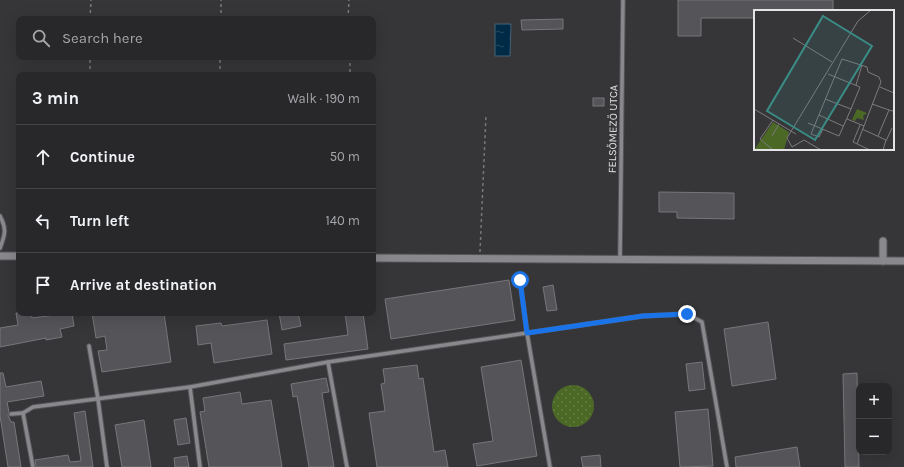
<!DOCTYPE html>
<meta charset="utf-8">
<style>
:root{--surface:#28282b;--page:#303033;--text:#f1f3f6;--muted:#a5a6a9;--line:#444447}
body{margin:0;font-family:Karla,sans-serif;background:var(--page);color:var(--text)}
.controls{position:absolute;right:12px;bottom:12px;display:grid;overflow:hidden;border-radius:8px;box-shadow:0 4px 16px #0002}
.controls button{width:36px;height:36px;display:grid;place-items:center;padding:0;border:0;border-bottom:1px solid var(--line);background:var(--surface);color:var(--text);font:20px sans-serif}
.stop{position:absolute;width:12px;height:12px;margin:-9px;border:3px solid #1a73e8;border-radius:50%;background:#fff}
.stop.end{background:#1a73e8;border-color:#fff;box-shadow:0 1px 4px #0008}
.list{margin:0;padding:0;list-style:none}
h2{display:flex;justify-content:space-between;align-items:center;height:52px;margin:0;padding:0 16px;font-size:17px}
h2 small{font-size:13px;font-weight:400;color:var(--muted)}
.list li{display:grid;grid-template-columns:26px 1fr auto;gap:12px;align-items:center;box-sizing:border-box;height:64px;padding:0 16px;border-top:1px solid var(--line)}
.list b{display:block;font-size:15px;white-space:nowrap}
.list em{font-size:13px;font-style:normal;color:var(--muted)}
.icon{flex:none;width:22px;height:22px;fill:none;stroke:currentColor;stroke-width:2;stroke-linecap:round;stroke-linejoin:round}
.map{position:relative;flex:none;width:904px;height:467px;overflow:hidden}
.search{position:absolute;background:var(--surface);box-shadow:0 4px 16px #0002;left:16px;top:16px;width:360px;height:44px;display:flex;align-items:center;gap:10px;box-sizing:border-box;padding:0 14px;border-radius:8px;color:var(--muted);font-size:15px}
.panel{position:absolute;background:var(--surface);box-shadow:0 4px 16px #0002;left:16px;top:72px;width:360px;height:244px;border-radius:8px}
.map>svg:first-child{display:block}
.grass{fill:url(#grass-dots)}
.water{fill:url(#water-ripples);stroke:#446275}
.building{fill:#555458;stroke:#77777b}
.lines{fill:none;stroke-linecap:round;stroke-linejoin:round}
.service-casing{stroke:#555457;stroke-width:5.5}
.minor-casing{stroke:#555457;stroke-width:9}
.path{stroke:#78787b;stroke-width:1.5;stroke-dasharray:3 3;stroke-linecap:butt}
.service{stroke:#89888c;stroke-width:3.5}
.minor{stroke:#89888c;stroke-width:7}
.route{stroke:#1a73e8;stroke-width:5}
.labels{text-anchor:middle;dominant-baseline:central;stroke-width:3.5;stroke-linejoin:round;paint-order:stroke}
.street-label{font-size:11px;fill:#e4e3e6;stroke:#363639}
.inset-road{fill:none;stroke:#7c7b7e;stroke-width:1}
.view{fill:#3a8c86;fill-opacity:0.15;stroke:#3a8c86;stroke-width:2}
.inset-edge{fill:none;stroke:#e4e3e6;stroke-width:2}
</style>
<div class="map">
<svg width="904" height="467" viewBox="0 0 904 467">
<defs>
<pattern id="grass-dots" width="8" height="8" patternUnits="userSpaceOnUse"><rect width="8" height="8" fill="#4b6825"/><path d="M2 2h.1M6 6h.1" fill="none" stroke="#657d45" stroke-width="1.8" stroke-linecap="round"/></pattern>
<pattern id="water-ripples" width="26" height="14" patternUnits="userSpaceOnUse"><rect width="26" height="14" fill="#002a45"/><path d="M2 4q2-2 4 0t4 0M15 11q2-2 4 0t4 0" fill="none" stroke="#254960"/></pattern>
</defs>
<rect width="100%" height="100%" fill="#363639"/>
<!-- grass -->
<circle class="grass" cx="573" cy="406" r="21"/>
<!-- water -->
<polygon class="water" points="495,24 511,24 510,56 495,56"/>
<!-- building -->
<g class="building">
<polygon points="678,0 833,0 833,11 755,11 755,18 701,18 701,36 678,36"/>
<polygon points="563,19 563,29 522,30 521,20"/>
<rect x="593" y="98" width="11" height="8"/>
<polygon points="659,192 734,193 734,219 677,218 677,212 659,212"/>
<polygon points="509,280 515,320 391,339 385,299"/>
<polygon points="553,285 557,310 547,311 543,287"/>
<polygon points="16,313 31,313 32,318 72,313 74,326 60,329 62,337 46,340 46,338 0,347 0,328 18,325"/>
<polygon points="92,313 164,313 171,362 102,372 98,351 107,350 105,336 96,338"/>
<polygon points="279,313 298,313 301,326 282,330"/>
<polygon points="345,313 363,313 368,349 286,360 284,344 348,335"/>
<polygon points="267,320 272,354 214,363 211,343 198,345 196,326 221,323 222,326"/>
<polygon points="768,322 776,379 732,386 724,329"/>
<polygon points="521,360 537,456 477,466 473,444 493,441 481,367"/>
<polygon points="702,362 705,389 689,391 686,364"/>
<polygon points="417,365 419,379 423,378 434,452 445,450 448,467 377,467 369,413 385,411 381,384 385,383 383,369"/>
<polygon points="0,373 3,373 6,387 41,381 44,396 7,402 9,412 8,415 11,422 14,422 21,467 8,467 0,416"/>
<polygon points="857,373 859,467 845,467 843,374"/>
<polygon points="326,378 329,392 322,393 334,467 309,467 297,396 293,397 291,384"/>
<polygon points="240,392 242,404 271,400 282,467 209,467 200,412 205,411 203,398"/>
<polygon points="708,409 713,466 680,467 675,412"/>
<polygon points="85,411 93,467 36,467 35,460 68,455 70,462 81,461 74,413"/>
<polygon points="186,418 190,443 178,445 174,420"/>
<polygon points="144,420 151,467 122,467 115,425"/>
<polygon points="797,447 800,467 736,467 735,457"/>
<polygon points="600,455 601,467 583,467 581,457"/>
<polygon points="187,456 189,467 175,467 174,458"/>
</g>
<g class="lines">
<defs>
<g id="service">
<path d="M0,216C7,229 5,235 0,248"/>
<polyline points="620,259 623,0"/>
<polyline points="520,280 527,333 550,467"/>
<polyline points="89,346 98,399 107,467"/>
<polyline points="328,362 347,467"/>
<polyline points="190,387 200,467"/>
<polyline points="11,414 23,413"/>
<polyline points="33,467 23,413 33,407 190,387 328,362 643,316 687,314 702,322 727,467"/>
</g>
<g id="minor">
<polyline points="883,241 883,261"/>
<polyline points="0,256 19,256"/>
<polyline points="373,258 904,261"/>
</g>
</defs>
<!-- service casing -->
<use href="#service" class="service-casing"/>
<!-- minor casing -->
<use href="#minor" class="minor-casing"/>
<!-- path -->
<g class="path">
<polyline points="90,19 91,0"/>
<polyline points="221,19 221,0"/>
<polyline points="348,19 349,0"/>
<polyline points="350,57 350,75"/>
<polyline points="90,75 90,57"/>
<polyline points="220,75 220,57"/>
<polyline points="480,252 486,115"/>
</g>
<!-- service -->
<use href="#service" class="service"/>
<!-- minor -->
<use href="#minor" class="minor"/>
</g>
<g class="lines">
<!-- route -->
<polyline class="route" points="520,280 527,333 643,316 687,314"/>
</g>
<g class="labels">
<!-- street labels -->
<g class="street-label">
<text transform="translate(613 129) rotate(-89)">FELSŐMEZŐ UTCA</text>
</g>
</g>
<!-- overview -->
<g transform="translate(754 10)">
<rect width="140" height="140" fill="#363639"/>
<path d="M103,99L113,103L109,106L110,110L103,108L101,111L98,110ZM19,112L35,122L30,140H0Z" fill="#4b6825"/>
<path class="inset-road" d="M39,28L78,52M102,75L108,55M126,77L140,83M71,89L97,99M118,94L138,101L140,100M0,99L42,124M65,105L89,116M93,109L110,116M19,110L6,129L19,140M54,113L85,126L97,99L106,77L74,64M106,115L99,132L116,140M69,119L65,127L57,124L88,49L113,57L114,62L125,67L127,72L103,134M108,119L132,130L129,140M18,126L25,114M124,126L135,100M132,131L138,118M67,140L50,130L38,137L33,128L104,11L117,0"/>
<path class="view" d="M69,6L118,36L61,130L13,101Z"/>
<rect width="140" height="140" class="inset-edge"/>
</g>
</svg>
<div class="controls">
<button>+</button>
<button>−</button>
</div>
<div class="stop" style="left:520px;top:280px"></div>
<div class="stop end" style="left:687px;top:314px"></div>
<div class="search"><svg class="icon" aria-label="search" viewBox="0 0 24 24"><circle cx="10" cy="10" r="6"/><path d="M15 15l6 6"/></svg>Search here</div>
<section class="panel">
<h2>3 min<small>Walk · 190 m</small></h2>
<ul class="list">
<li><svg class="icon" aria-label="ahead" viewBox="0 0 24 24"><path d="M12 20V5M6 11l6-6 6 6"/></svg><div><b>Continue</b></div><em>50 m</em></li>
<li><svg class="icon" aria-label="left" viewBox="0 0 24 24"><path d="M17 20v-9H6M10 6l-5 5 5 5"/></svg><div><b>Turn left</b></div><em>140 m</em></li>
<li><svg class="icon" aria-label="arrive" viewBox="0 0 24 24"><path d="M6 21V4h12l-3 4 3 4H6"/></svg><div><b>Arrive at destination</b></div></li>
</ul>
</section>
</div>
